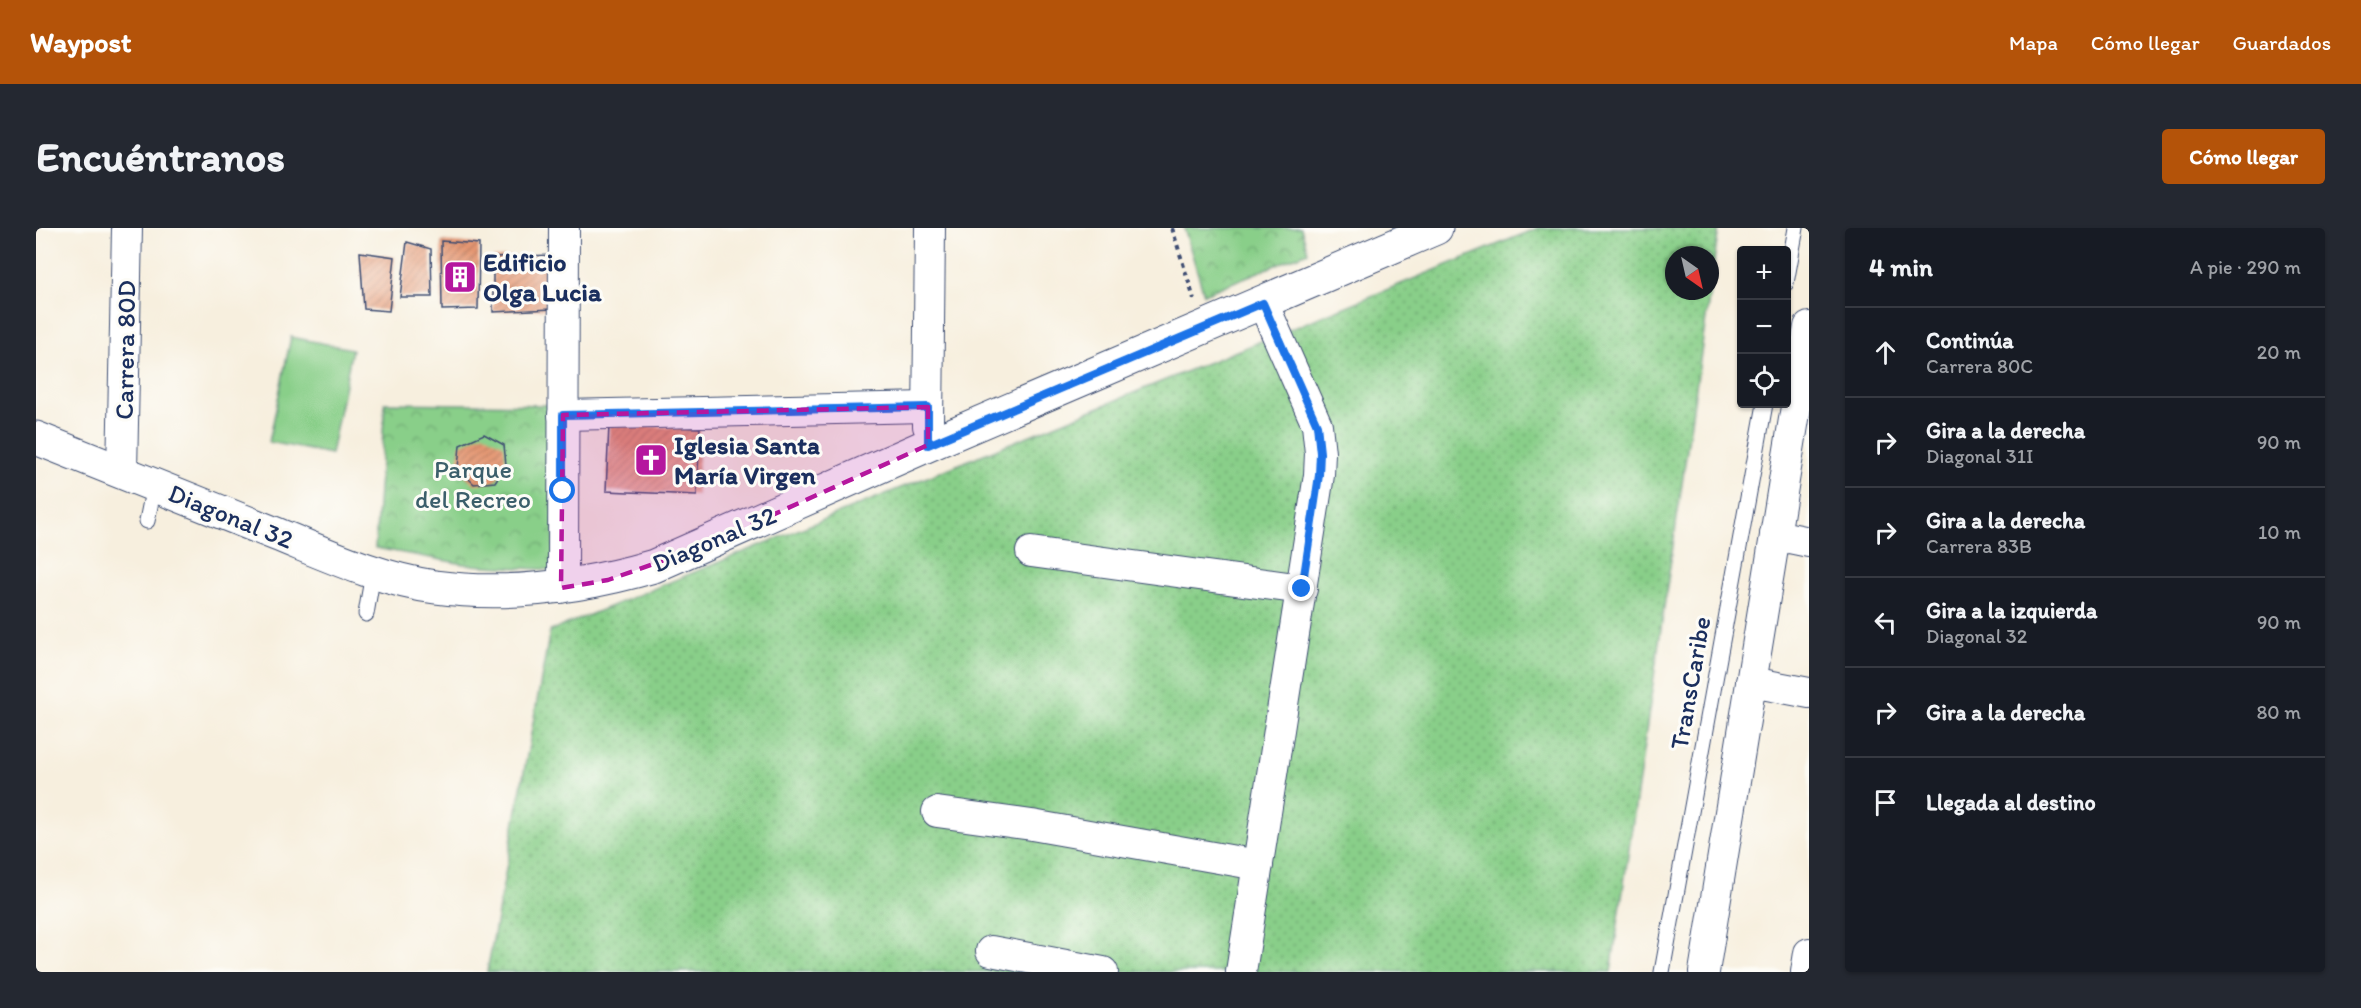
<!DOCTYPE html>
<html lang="es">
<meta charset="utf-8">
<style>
:root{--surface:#171b24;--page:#242831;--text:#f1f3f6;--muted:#9ea1a6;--line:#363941;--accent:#b45309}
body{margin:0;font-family:Itim,sans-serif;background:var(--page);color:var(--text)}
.controls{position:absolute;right:18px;top:18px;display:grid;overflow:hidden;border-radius:6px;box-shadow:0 2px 4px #0004}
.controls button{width:54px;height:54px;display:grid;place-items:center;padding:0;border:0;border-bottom:2px solid var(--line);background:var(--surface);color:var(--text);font:30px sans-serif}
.compass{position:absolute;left:1629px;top:18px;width:54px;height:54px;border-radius:50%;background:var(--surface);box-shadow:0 2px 4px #0004;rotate:146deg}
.stop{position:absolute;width:18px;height:18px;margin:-14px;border:4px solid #1a73e8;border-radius:50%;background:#fff}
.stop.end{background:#1a73e8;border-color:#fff;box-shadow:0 2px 6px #0008}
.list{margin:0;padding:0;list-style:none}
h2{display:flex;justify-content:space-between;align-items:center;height:78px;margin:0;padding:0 24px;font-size:26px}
h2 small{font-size:20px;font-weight:400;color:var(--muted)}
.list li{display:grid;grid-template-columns:39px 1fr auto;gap:18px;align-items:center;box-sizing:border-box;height:90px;padding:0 24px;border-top:2px solid var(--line)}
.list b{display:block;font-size:22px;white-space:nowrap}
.list p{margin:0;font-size:20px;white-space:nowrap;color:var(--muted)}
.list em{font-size:20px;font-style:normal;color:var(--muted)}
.icon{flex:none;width:33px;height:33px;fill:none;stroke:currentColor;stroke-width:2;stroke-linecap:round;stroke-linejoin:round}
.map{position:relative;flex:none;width:1773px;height:744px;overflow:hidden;border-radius:6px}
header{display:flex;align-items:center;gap:36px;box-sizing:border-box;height:84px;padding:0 30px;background:var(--accent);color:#fff}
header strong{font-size:28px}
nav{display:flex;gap:33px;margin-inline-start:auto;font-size:21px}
.intro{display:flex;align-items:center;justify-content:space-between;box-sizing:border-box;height:144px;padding:0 36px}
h1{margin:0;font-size:42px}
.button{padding:15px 27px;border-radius:6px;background:var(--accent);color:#fff;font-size:21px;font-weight:700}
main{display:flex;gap:36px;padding:0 36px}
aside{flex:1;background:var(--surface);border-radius:6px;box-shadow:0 2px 4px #0004}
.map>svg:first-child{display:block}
.grass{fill:url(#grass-dots);stroke:#527f74;stroke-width:1.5}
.park{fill:url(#park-crowns);stroke:#527f74;stroke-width:1.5}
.pitch{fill:#89cf89;stroke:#527f74;stroke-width:1.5}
.building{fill:url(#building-hatch)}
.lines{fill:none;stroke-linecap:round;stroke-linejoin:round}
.service-casing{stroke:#3c4c71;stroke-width:17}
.minor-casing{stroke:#3c4c71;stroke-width:32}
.tertiary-casing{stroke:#3c4c71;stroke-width:35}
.path{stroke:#3c4c71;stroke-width:4;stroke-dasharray:4.5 4.5;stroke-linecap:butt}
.service{stroke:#fff;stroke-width:15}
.minor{stroke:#fff;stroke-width:30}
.tertiary{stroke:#fff;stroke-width:33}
.route{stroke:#1a73e8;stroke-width:8}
.marked{fill:#b5179e;fill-opacity:0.2;stroke:#b5179e;stroke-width:4.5;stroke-dasharray:12 8;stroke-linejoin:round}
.labels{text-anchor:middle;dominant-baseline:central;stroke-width:6;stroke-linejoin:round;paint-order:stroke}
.poi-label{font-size:26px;font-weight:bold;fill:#1b2f5e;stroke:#fdfcf7;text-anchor:start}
.street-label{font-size:26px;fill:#1b2f5e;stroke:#fdfcf7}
.park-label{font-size:26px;fill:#3c5f6b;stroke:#fdfcf7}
</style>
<header>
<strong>Waypost</strong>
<nav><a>Mapa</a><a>Cómo llegar</a><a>Guardados</a></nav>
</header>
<div class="intro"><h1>Encuéntranos</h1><a class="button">Cómo llegar</a></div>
<main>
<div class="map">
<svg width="1773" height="744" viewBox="0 0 1773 744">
<defs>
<pattern id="grass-dots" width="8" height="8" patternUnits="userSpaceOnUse" patternTransform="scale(1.5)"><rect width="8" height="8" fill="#89cf89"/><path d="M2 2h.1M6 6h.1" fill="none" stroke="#6fa873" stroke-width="1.8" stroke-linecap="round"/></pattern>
<pattern id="park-crowns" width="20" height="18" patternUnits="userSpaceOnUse" patternTransform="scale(1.5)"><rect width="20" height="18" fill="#89cf89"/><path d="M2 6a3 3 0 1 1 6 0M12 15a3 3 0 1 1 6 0" fill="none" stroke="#6fa873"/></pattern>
<pattern id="building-hatch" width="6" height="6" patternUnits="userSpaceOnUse" patternTransform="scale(1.5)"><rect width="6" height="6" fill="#e59772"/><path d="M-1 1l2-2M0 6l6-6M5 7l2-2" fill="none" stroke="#b97c61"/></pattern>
</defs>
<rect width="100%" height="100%" fill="#fdfcf7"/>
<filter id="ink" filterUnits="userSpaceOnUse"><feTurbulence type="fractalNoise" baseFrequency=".0167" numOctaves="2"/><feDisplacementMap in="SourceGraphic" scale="12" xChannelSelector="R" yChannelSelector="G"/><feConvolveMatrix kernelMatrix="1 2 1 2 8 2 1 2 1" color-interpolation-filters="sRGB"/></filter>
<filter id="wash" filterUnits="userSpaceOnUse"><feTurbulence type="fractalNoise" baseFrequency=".008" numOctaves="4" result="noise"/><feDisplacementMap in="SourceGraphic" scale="24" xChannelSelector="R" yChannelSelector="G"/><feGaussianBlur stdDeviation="1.35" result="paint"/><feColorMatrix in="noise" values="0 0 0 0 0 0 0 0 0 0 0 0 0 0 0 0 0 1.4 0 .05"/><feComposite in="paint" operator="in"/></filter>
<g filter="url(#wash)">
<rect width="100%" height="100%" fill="#f7efde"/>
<!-- grass -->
<polygon class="grass" points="1502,0 1683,0 1674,61 1674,27 1638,27 1638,63 1674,63 1575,744 451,744 514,403"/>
<!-- park -->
<g class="park">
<polygon points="1148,0 1265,0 1272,24 1168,66"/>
<polygon points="349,175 520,177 517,342 433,337 339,320"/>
</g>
<!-- pitch -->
<polygon class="pitch" points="255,109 316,121 295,226 233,214"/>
<g id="blocks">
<!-- building -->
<g class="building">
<polygon points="405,13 443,16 442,81 406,82"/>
<polygon points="371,14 395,21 396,69 364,69"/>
<polygon points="324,24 359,29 353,83 328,81"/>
<polygon points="518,27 516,81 457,84 457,29"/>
<polygon points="573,197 664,200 661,267 570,263"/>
<polygon points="448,206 468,217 470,237 459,254 438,256 422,240 424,217"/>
</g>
</g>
</g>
<g filter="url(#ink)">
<use href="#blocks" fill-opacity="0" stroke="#3c4c71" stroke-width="1.5"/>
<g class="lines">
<defs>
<g id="service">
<polyline points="1750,55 1760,0"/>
<polyline points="111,293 118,258"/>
<polyline points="330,386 337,345"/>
<polyline points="1626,744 1729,176"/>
</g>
<g id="minor">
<polyline points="527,187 892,179"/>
<polyline points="892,198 894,0"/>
<polyline points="86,244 91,0"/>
<polyline points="1739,307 1773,314"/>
<polyline points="995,324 1266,361"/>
<polyline points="525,360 527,348 528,0"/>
<polyline points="1715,454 1773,465"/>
<polyline points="901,584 996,597 1222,637"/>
<polyline points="955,723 1067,744"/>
<polyline points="1205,744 1283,247 1284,225 1281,197 1227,75"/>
<polyline points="1668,744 1773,99"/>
<polyline points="1770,744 1773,725"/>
</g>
<path id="tertiary" d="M0,210C80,242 160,274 240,306C292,327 343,351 399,359C474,369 546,359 618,338L892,217L1400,0"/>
</defs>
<!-- service casing -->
<use href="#service" class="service-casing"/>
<!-- minor casing -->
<use href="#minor" class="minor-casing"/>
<!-- tertiary casing -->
<use href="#tertiary" class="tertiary-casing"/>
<!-- path -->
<polyline class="path" points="1136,0 1158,71"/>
<!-- service -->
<use href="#service" class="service"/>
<!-- minor -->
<use href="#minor" class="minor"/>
<!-- tertiary -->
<use href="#tertiary" class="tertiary"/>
</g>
</g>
<g class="lines" filter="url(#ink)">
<!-- route -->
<polyline class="route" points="527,263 527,187 892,179 892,217 1227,75 1281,197 1284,225 1283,247 1266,361"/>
</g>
<!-- marked area -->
<path class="marked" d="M892,179V217L663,320L572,352L525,360L527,187Z"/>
<!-- icons -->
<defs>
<symbol id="building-square" viewBox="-11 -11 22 22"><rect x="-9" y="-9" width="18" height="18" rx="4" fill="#b5179e" stroke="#fdfcf7"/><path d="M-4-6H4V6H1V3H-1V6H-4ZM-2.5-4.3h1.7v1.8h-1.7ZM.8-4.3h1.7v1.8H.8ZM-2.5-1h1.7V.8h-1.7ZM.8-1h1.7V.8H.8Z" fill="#fff"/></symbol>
<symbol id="church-square" viewBox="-11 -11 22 22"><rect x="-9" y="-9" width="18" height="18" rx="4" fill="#b5179e" stroke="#fdfcf7"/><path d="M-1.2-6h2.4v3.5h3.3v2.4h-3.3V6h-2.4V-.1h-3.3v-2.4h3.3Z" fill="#fff"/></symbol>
</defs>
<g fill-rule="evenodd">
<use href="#building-square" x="405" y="30" width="38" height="38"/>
<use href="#church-square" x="596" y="213" width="38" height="38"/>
</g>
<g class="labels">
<!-- poi labels -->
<g class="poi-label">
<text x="447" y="34">Edificio<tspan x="447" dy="30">Olga Lucia</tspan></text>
<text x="638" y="217">Iglesia Santa<tspan x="638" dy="30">María Virgen</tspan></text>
</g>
<!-- street labels -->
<g class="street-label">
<text transform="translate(89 122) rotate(-89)">Carrera 80D</text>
<text transform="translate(195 288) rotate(22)">Diagonal 32</text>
<text transform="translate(678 311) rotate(-23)">Diagonal 32</text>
<text transform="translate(1654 455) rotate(-80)">TransCaribe</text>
</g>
<!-- park labels -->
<g class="park-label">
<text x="437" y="241">Parque<tspan x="437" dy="30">del Recreo</tspan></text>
</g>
</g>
</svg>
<div class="controls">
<button>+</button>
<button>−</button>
<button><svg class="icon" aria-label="locate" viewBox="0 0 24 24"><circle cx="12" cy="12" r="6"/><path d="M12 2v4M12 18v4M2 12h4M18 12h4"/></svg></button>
</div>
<svg class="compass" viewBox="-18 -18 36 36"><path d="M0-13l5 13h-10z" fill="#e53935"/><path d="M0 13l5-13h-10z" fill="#9ea1a6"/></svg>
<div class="stop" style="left:527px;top:263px"></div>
<div class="stop end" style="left:1266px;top:361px"></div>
</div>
<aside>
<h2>4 min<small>A pie · 290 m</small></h2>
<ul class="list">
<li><svg class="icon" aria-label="ahead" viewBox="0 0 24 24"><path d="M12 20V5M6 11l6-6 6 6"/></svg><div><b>Continúa</b><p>Carrera 80C</p></div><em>20 m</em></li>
<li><svg class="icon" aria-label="right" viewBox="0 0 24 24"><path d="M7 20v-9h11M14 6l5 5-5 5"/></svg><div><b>Gira a la derecha</b><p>Diagonal 31I</p></div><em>90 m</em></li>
<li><svg class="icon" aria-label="right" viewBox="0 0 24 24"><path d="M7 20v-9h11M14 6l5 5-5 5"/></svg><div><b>Gira a la derecha</b><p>Carrera 83B</p></div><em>10 m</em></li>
<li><svg class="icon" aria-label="left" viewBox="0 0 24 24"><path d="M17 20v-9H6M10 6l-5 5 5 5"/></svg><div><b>Gira a la izquierda</b><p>Diagonal 32</p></div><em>90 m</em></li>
<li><svg class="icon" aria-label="right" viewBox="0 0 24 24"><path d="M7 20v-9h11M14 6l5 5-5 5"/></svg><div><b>Gira a la derecha</b></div><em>80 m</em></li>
<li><svg class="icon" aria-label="arrive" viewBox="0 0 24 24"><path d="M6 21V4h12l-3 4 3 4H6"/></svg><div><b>Llegada al destino</b></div></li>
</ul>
</aside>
</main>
